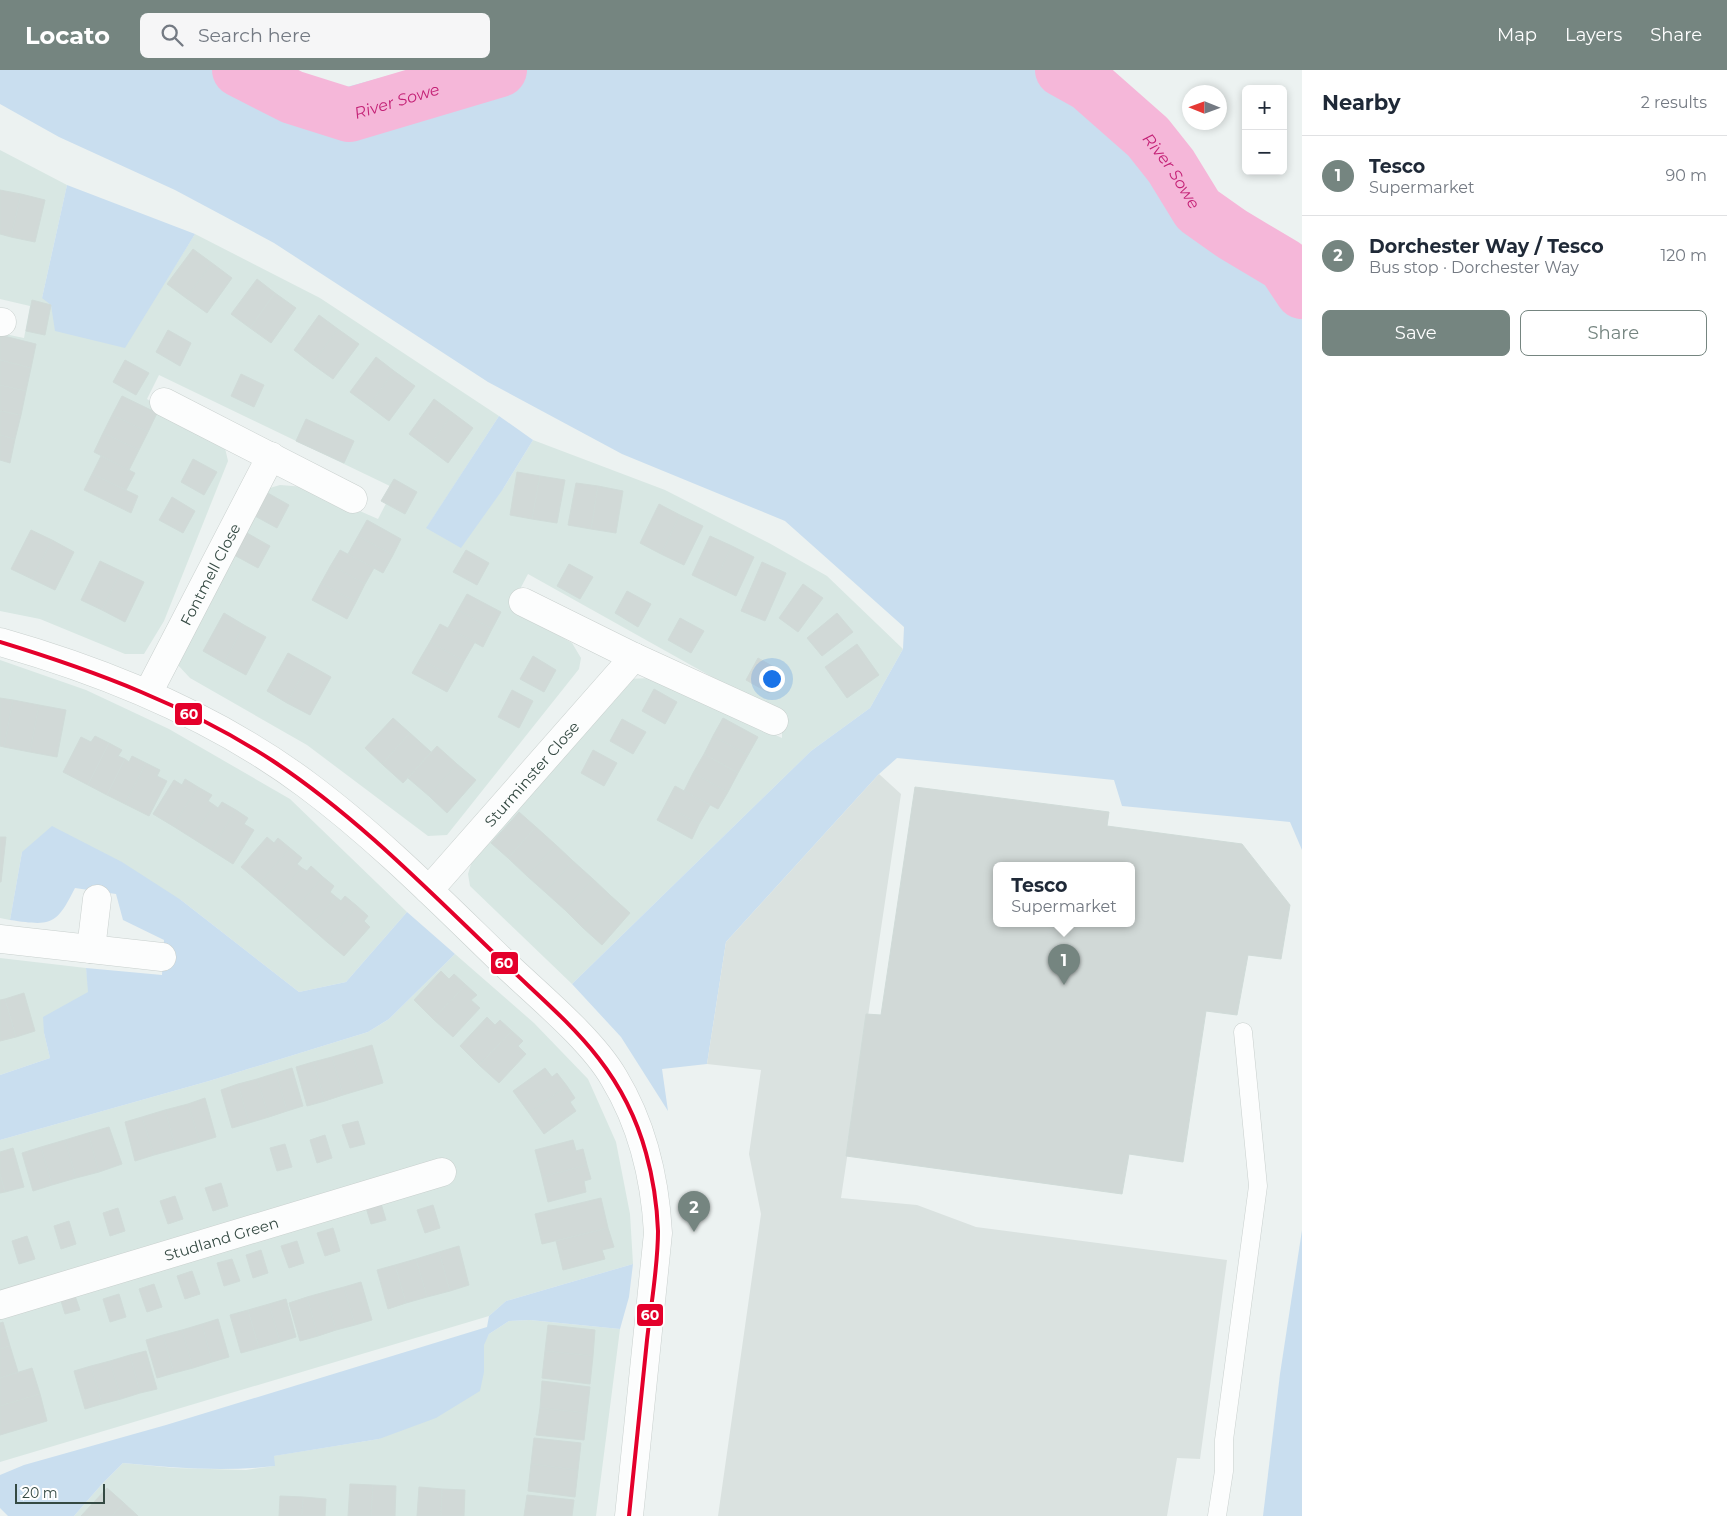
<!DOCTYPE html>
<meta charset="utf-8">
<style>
:root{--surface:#fff;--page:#f6f6f7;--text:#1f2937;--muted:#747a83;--line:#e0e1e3;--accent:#758580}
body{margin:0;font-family:Montserrat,sans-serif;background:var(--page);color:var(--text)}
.controls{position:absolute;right:15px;top:15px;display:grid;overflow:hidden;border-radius:8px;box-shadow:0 2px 8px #0003}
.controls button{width:45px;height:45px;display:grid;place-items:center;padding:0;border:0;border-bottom:1px solid var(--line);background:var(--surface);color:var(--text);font:25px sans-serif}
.compass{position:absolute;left:1182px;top:15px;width:45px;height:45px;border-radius:50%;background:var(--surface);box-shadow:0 2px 8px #0003;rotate:271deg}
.scale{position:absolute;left:15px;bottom:12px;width:90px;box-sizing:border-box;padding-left:5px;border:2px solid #354a43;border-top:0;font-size:14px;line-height:18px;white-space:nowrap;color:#354a43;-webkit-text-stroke:4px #fff;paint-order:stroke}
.you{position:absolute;left:771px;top:608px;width:18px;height:18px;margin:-12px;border:4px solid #fff;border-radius:50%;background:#1a73e8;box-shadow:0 0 0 8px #1a73e833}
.badge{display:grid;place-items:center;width:32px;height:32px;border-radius:50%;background:var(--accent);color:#fff;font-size:16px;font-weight:700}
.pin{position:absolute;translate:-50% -41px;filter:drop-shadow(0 1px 2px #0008)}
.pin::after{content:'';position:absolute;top:26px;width:18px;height:15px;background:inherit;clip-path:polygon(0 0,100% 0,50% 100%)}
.popup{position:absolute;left:993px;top:792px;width:142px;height:65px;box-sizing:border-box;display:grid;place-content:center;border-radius:8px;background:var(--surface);filter:drop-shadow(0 1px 4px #0005);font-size:16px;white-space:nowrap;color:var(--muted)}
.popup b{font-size:19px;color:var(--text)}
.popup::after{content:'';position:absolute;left:50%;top:100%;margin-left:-10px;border:10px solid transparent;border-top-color:var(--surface)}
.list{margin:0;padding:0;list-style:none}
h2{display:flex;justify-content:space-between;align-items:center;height:65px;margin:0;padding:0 20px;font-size:21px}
h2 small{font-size:16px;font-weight:400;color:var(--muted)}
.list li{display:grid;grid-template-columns:32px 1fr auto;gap:15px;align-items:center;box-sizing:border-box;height:80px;padding:0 20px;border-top:1px solid var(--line)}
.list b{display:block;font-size:19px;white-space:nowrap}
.list p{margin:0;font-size:16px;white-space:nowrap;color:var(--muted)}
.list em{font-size:16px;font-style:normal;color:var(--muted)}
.actions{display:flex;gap:10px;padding:15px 20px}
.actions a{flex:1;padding:11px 0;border:1px solid var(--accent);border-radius:8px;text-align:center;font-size:18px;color:var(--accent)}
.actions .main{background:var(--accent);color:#fff}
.icon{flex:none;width:28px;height:28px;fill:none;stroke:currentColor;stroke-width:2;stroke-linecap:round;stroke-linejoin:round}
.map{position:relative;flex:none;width:1302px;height:1446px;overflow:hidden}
header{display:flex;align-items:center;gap:30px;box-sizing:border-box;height:70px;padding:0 25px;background:var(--accent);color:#fff}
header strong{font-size:24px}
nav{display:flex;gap:28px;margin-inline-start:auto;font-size:18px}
.search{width:350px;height:45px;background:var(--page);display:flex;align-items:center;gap:12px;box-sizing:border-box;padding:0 18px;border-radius:8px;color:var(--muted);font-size:19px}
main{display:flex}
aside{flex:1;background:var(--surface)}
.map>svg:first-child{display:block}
.residential{fill:#d8e7e3}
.green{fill:#c9deef}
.parking{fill:#dae2e0}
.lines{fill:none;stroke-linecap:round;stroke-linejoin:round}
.river{stroke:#f5b7d9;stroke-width:54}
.building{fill:#d1d9d7;stroke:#d0dbd8;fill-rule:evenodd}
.lane-casing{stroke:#c9d0ce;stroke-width:19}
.street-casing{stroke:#c9d0ce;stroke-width:29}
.lane{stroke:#fcfdfd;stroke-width:18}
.street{stroke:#fcfdfd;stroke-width:28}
.bus-1-casing{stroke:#fff;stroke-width:8}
.bus-1{stroke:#e4002b;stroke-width:4}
.labels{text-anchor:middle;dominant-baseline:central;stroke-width:4.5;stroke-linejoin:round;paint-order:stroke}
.street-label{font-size:15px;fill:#354a43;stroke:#fff}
.water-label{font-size:16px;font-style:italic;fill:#c42176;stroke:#fff}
.line-badge{stroke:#fff;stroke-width:2}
.badge-label{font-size:14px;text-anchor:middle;font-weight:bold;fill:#fff}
</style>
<header>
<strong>Locato</strong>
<div class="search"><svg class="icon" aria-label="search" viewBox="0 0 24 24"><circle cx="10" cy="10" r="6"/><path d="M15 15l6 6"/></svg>Search here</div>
<nav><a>Map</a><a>Layers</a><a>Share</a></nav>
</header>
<main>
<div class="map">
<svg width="1302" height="1446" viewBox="0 0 1302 1446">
<rect width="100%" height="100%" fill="#ecf2f1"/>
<!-- residential -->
<g class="residential">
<polygon points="0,80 67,115 42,228 163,215 195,164 320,228 499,346 427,457 503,419 533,370 665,420 769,473 827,506 903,579 870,638 811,681 572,914 470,816 468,804 472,791 625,609 653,608 782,668 782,646 528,504 510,538 572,573 581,588 579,599 447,765 428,766 307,675 190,608 176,593 263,420 280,415 305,417 378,449 394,418 159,305 147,329 225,378 228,391 164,551 144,584 125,584 40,549 0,541 0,263 24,268 30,236 0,229"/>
<polygon points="0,590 86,620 169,659 290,729 407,842 346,912 299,922 181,830 22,782 10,850 0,848"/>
<polygon points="455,884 534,953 588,1009 616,1072 630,1144 633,1194 506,1231 489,1246 0,1392 0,1070 209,1011 368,962 389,949"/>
<polygon points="0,888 86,898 89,922 44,963 50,988 0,1005"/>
<polygon points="530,1250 620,1259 596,1446 74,1446 102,1414 123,1393 174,1398 246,1400 274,1396 273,1386 379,1369 484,1302 483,1275 489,1264 509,1251"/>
</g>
<!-- green -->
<g class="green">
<polygon points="0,0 270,0 332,21 409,0 1097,0 1118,12 1180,79 1210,130 1251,146 1302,201 1302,780 1290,752 1122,736 1114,710 897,688 879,704 726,872 707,994 662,999 668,1041 621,967 572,914 811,681 870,638 903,579 904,557 785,451 622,384 488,312 274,173 175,120 59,67 0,34"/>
<polygon points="67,115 195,164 125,278 55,261 51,235 42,228"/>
<polygon points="499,346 533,370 503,419 461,478 426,458"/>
<path d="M52,756L122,792L181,830L299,922L346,912L407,842L455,884L389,949L368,962L209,1011L0,1070V1005L50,988L44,963L43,947L88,922L86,898L162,905L164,870L123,850L116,824L75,818C56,856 51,856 10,850L22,782Z"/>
<polygon points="1302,1160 1302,1446 1263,1446 1280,1304"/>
<path d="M633,1194L629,1227L620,1259L530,1250L509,1251L489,1264L484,1275V1302L480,1321L436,1348L379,1369L274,1386L275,1396C224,1402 174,1398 123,1393L102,1414L74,1446H8L0,1438V1405L24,1395L166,1355L487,1257L489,1246L506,1231Z"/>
</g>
<!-- parking -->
<polygon class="parking" points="879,704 901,724 841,1128 917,1135 976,1157 1227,1190 1200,1389 1177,1388 1167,1446 718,1446 761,1144 749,1084 761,1000 707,994 726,872"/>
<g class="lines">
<!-- river -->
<g class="river">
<path id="s1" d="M239,0L292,27L349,45L500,0"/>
<path id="s2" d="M1062,0L1089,15L1148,67L1171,96L1198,140L1232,164L1284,195L1302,222"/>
</g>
</g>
<!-- building -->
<g class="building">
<polygon points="0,120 21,124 11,167 0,164"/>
<polygon points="21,124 45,130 35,172 11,167"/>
<polygon points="193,179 212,193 186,228 167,214"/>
<polygon points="212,193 232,208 207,243 186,228"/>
<polygon points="257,209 275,223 250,258 231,244"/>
<polygon points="275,223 296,238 271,273 250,258"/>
<polygon points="32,230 51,235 45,265 26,261"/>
<polygon points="319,245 338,259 312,294 294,280"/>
<polygon points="338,259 359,274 333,309 312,294"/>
<polygon points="168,260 191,273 180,296 156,282"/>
<polygon points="0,265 36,274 31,298 0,290"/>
<polygon points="376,287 394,301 369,336 350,322"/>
<polygon points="0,290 31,298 26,321 0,315"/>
<polygon points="125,290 149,303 136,325 113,312"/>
<polygon points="394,301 415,316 389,351 369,336"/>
<polygon points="241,304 264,315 254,337 231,326"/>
<polygon points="0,315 26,321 21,345 0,341"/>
<polygon points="122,326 157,343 148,362 112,345"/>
<polygon points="434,329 453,343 428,378 409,364"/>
<polygon points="0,341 21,345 15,369 0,365"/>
<polygon points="453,343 473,358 448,393 428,378"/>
<polygon points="112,345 148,362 139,380 103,363"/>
<polygon points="306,349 354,371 344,393 296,371"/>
<polygon points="103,363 139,380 129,400 94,382"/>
<polygon points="0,365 15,369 10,393 0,390"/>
<polygon points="101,386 135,403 126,420 92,404"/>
<polygon points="193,389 217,402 204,425 181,412"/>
<polygon points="517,402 540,406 532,449 510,445"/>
<polygon points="92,404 138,426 131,443 84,420"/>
<polygon points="540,406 565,410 557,453 532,449"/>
<polygon points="394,409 417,422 405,444 381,431"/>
<polygon points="576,413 598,416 591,459 568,455"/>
<polygon points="598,416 623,421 616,463 591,459"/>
<polygon points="266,422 289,435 277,458 253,445"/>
<polygon points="172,427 195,441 183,463 159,450"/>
<polygon points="659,434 680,445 661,484 640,473"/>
<polygon points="680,445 703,456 684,495 661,484"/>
<polygon points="367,450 401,469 393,485 358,466"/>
<polygon points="31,460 52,470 32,509 11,499"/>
<polygon points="247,463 270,476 258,498 234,485"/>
<polygon points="358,466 393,485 383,503 348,484"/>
<polygon points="710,466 732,476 713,515 692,505"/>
<polygon points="52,470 74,482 55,520 32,509"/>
<polygon points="732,476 754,487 736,526 713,515"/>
<polygon points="340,480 374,498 365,514 331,495"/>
<polygon points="466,480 489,493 477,515 453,502"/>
<polygon points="100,491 121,501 102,540 81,530"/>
<polygon points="762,492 786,503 765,551 741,541"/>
<polygon points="569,494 593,507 580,529 557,516"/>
<polygon points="331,495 365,514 356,532 321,513"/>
<polygon points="121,501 144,512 125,552 102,540"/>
<polygon points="321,513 356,532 347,549 312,530"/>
<polygon points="803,514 823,528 798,562 779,548"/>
<polygon points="627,521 651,534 638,557 615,543"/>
<polygon points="467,524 501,542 492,559 458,540"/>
<polygon points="458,540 492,559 483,577 448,558"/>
<polygon points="224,543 244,555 224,593 203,581"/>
<polygon points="837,543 853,562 822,586 807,568"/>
<polygon points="680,548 704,561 691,583 668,570"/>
<polygon points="440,554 475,572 464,591 430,572"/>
<polygon points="244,555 266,567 246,605 224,593"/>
<polygon points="430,572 464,591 455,608 420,589"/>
<polygon points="857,574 879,605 847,628 825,597"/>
<polygon points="288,583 308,594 287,633 267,621"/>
<polygon points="533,586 556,600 544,622 520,609"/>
<polygon points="758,588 781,601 769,623 746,610"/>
<polygon points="420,589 455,608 447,622 412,603"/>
<polygon points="308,594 331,607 310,645 287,633"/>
<polygon points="654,619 677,632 665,654 642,641"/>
<polygon points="512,620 533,631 519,658 498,647"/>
<polygon points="0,628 13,630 4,677 0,676"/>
<polygon points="13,630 39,635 30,682 4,677"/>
<polygon points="39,635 66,640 57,687 30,682"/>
<polygon points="393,648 410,663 382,694 365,678"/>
<polygon points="723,648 758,667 748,685 713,666"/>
<polygon points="622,649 646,662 633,684 610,671"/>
<polygon points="410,663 431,682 403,713 382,694"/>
<polygon points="95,666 109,673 88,715 63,702 81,667 91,672"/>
<polygon points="713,666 748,685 738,703 704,684"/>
<polygon points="109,673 122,680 118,686 125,689 107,725 88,715"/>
<polygon points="437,676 457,694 429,726 408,708"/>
<polygon points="593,680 617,693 604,716 581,703"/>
<polygon points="704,684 738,703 728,722 693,703"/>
<polygon points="132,686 146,693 125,734 107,725 125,689 129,692"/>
<polygon points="146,693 160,700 157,706 167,711 149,746 125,734"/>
<polygon points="457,694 476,710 447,743 429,726"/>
<polygon points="693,703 728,722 718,739 684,721"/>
<polygon points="185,709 198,717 173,756 153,744 174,710 182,715"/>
<polygon points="675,716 710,735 699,754 665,735"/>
<polygon points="198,717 212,725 208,731 214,735 192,768 173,756"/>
<path d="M915,717L1109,742L1107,756L1242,774L1290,835L1281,889L1248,885L1237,945L1206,941L1183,1092L1129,1084L1122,1124L846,1086L866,944L881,945ZM996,796H1132V854H996Z"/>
<polygon points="222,732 236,740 211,780 192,768 214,735 218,738"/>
<polygon points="665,735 699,754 692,769 657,750"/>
<polygon points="236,740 248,748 244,754 254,760 233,794 211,780"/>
<polygon points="519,742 536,757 508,788 491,773"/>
<polygon points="536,757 556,775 527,806 508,788"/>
<polygon points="0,767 6,767 1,812 0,812"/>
<polygon points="267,767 274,773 278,768 290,778 260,813 241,797"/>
<polygon points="556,775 573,791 545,822 527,806"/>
<polygon points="290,778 302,788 297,794 302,798 276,827 260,813"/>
<polygon points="573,791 593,809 565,840 545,822"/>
<polygon points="311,796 323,807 293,842 276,827 302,798 307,801"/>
<polygon points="323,807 334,816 330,822 336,827 310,857 293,842"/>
<polygon points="593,809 611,826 582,857 565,840"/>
<polygon points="345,826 357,836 327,872 310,857 336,827 341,831"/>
<polygon points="611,826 630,843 602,875 582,857"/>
<polygon points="357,836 368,846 364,851 370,857 344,886 327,872"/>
<polygon points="441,901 449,909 454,904 466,915 433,949 414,930"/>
<polygon points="466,915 477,925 471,930 480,938 453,967 433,949"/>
<polygon points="24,923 35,961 16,967 5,929"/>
<polygon points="5,929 16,967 0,971 0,930"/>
<polygon points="487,947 495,955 500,950 512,961 479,995 460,976"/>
<polygon points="512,961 523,971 518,976 526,984 499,1013 479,995"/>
<polygon points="372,975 383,1013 363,1019 352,981"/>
<polygon points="352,981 363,1019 343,1025 332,987"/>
<polygon points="332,987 343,1025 325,1031 313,992"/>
<polygon points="313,992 325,1031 307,1036 296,997"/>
<polygon points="292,998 303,1036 287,1041 276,1003"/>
<polygon points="545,998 552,1007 557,1003 567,1016 529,1043 513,1021"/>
<polygon points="276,1003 287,1041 269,1047 257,1009"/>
<polygon points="257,1009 269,1047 249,1053 238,1014"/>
<polygon points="238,1014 249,1053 232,1058 221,1020"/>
<polygon points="567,1016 575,1028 570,1032 576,1041 544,1064 529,1043"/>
<polygon points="205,1028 216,1067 200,1072 188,1034"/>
<polygon points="188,1034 200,1072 176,1079 165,1040"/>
<polygon points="165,1040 176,1079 154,1085 142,1047"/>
<polygon points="142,1047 154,1085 135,1091 125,1052"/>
<polygon points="358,1051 365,1074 350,1078 342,1055"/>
<polygon points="109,1057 122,1094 99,1102 88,1063"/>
<polygon points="88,1063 99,1102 76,1108 65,1070"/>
<polygon points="325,1065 332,1088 317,1093 310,1070"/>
<polygon points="65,1070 76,1108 52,1115 41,1077"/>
<polygon points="573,1070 576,1081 583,1079 587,1095 542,1107 535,1080"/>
<polygon points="285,1074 292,1097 277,1101 270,1078"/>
<polygon points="41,1077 52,1115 33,1121 22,1083"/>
<polygon points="13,1078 24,1117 5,1122 0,1104 0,1082"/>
<polygon points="587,1095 591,1109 584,1111 586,1122 548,1132 542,1107"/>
<polygon points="0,1104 5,1122 0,1123"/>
<polygon points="221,1113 228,1136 213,1141 205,1118"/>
<polygon points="175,1126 183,1149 168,1154 160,1131"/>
<polygon points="379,1127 386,1150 371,1154 364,1131"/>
<polygon points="601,1128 608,1158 542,1174 535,1144"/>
<polygon points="433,1135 440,1158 425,1163 417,1140"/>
<polygon points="118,1138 125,1161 110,1166 103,1143"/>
<polygon points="69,1151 76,1174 61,1179 54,1156"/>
<polygon points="333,1158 340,1181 325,1186 317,1163"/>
<polygon points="608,1158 614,1177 602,1180 605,1189 563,1200 556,1171"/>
<polygon points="27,1166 35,1189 19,1194 12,1171"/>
<polygon points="297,1171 304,1193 289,1198 281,1176"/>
<polygon points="459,1176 469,1215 450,1221 439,1182"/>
<polygon points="261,1180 268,1203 253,1208 246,1185"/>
<polygon points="439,1182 450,1221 427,1227 416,1189"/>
<polygon points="232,1189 240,1211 224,1216 217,1193"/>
<polygon points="416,1189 427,1227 406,1233 395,1195"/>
<polygon points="395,1195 406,1233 388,1239 377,1200"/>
<polygon points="192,1201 200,1224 185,1229 177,1206"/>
<polygon points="361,1212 372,1250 355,1255 344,1217"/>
<polygon points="154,1214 162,1237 147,1242 139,1219"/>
<polygon points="72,1217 80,1240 65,1244 58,1221"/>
<polygon points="344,1217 355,1255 336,1260 325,1222"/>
<polygon points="325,1222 336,1260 318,1266 307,1227"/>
<polygon points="119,1224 126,1247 110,1252 103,1229"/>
<polygon points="307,1227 318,1266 300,1271 289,1233"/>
<polygon points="286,1229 296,1267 280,1272 269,1234"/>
<polygon points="269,1234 280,1272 259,1278 248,1240"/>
<polygon points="248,1240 259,1278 241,1283 230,1245"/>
<polygon points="218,1249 229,1287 212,1292 202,1254"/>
<polygon points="3,1252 10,1276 0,1279 0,1253"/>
<polygon points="202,1254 212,1292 193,1298 182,1260"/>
<polygon points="548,1255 595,1260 593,1286 545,1281"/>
<polygon points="182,1260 193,1298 174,1303 163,1265"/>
<polygon points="163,1265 174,1303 157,1308 146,1270"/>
<polygon points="10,1276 18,1302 0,1308 0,1279"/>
<polygon points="146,1281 157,1319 140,1323 130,1285"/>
<polygon points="545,1281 593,1286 590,1314 542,1308"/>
<polygon points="130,1285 140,1323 121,1329 110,1291"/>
<polygon points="110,1291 121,1329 102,1334 91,1296"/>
<polygon points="91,1296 102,1334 85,1339 74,1301"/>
<polygon points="32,1298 40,1324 0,1336 0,1308"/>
<polygon points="542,1311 590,1317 587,1343 540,1338"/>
<polygon points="40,1324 47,1351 0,1365 0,1336"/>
<polygon points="540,1338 587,1343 584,1370 536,1365"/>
<polygon points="534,1368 581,1373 578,1400 531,1394"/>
<polygon points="531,1394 578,1400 575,1427 528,1421"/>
<polygon points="350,1414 373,1415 371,1446 348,1446"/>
<polygon points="373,1415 396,1416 395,1446 371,1446"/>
<polygon points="419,1417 442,1419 441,1446 417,1446"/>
<polygon points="107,1418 124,1433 112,1446 81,1446"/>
<polygon points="442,1419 465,1420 464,1446 441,1446"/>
<polygon points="527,1425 574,1430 572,1446 524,1446"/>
<polygon points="280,1426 303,1427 302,1446 279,1446"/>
<polygon points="303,1427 326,1429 325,1446 302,1446"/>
<polygon points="124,1433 138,1446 112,1446"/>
</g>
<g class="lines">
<defs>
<polyline id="lane" points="1217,1446 1224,1401 1224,1370 1258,1116 1243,962"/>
<g id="street">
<polyline points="0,252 2,252"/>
<polyline points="164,332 353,429"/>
<polyline points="523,532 634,587 774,651"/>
<path d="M0,572C109,603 216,647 307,715C377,767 439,830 501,890C535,923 591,968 614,1008C643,1056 655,1108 658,1163L629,1446"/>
<path id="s3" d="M148,623L271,386"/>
<path id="s4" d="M429,820L634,587"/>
<polyline points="0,869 162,887"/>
<polyline points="91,879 97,829"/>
<path id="s5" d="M0,1235L442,1102"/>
</g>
</defs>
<!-- lane casing -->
<use href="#lane" class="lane-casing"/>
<!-- street casing -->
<use href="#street" class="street-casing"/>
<!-- lane -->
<use href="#lane" class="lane"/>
<!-- street -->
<use href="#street" class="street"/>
<defs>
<path id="bus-1" d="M0,572C95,601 189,636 273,691C356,746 426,818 498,887C562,949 621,991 646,1083C653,1108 657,1135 658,1161C658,1197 651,1234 647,1270C641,1329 635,1387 629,1446"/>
</defs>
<!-- bus-1 casing -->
<use href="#bus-1" class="bus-1-casing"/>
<!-- bus-1 -->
<use href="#bus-1" class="bus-1"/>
</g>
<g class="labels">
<!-- street labels -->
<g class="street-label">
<text stroke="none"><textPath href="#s3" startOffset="134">Fontmell Close</textPath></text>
<text stroke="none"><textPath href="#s4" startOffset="155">Sturminster Close</textPath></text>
<text stroke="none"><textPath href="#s5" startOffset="231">Studland Green</textPath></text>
</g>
<!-- water labels -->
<g class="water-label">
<text stroke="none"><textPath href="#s1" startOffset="169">River Sowe</textPath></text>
<text stroke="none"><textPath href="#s2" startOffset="151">River Sowe</textPath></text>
</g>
</g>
<g class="line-badge">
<rect x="174" y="632" width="29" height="24" rx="5" fill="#e4002b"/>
<rect x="490" y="881" width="29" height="24" rx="5" fill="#e4002b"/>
<rect x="636" y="1233" width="28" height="24" rx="5" fill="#e4002b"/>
</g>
<g class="badge-label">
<text x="189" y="649">60</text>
<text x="504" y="898">60</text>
<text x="650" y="1250">60</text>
</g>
</svg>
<div class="controls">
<button>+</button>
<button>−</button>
</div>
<svg class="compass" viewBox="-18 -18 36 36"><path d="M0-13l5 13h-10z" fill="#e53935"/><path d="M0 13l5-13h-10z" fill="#747a83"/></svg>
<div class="scale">20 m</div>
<div class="you"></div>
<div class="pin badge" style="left:1064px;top:915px">1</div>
<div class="popup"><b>Tesco</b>Supermarket</div>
<div class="pin badge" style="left:694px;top:1162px">2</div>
</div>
<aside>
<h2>Nearby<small>2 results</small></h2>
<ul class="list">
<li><span class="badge">1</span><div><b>Tesco</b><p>Supermarket</p></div><em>90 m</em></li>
<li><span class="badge">2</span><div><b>Dorchester Way / Tesco</b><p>Bus stop · Dorchester Way</p></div><em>120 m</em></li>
</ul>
<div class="actions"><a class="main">Save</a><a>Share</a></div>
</aside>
</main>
